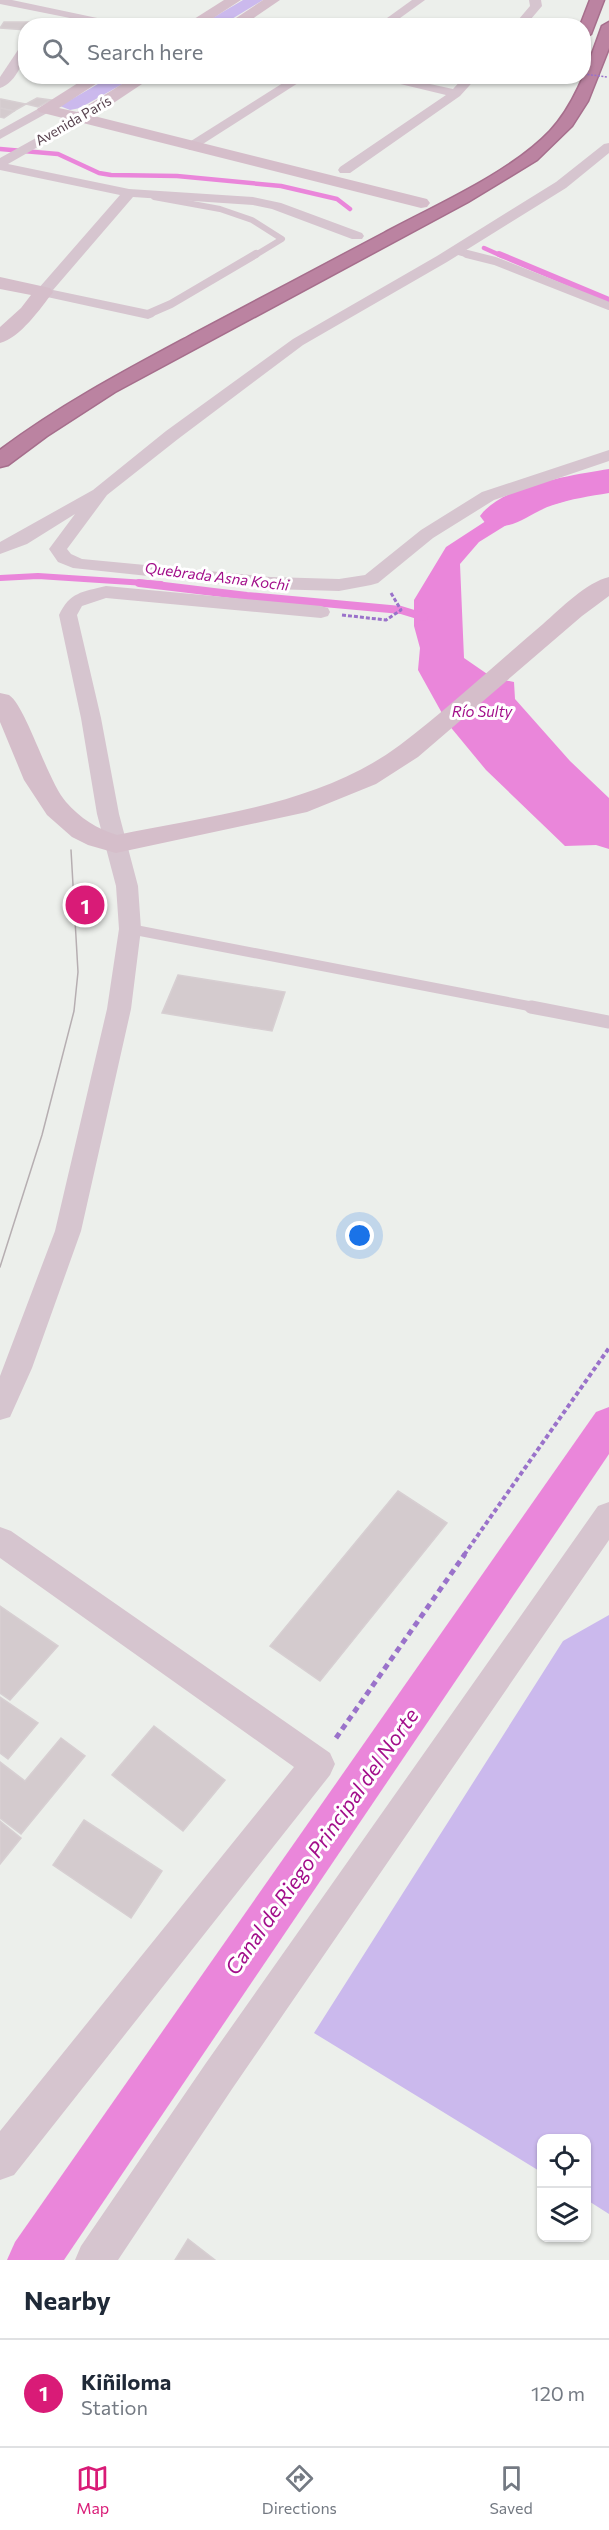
<!DOCTYPE html>
<meta charset="utf-8">
<style>
:root{--surface:#fff;--page:#f6f6f7;--text:#1f2937;--muted:#747a83;--line:#e0e1e3;--accent:#d91b77}
body{margin:0;font-family:Commissioner,sans-serif;background:var(--page);color:var(--text)}
.controls{position:absolute;right:18px;bottom:18px;display:grid;overflow:hidden;border-radius:12px;box-shadow:0 2px 4px #0004}
.controls button{width:54px;height:54px;display:grid;place-items:center;padding:0;border:0;border-bottom:2px solid var(--line);background:var(--surface);color:var(--text);font:30px sans-serif}
.you{position:absolute;left:360px;top:1236px;width:21px;height:21px;margin:-15px;border:4px solid #fff;border-radius:50%;background:#1a73e8;box-shadow:0 0 0 9px #1a73e833}
.badge{display:grid;place-items:center;width:39px;height:39px;border-radius:50%;background:var(--accent);color:#fff;font-size:20px;font-weight:700}
.pin{position:absolute;translate:-50% -50%;border:3px solid #fff;box-shadow:0 2px 6px #0006}
.list{margin:0;padding:0;list-style:none}
h2{display:flex;justify-content:space-between;align-items:center;height:78px;margin:0;padding:0 24px;font-size:26px}
h2 small{font-size:20px;font-weight:400;color:var(--muted)}
.list li{display:grid;grid-template-columns:39px 1fr auto;gap:18px;align-items:center;box-sizing:border-box;height:108px;padding:0 24px;border-top:2px solid var(--line)}
.list b{display:block;font-size:22px;white-space:nowrap}
.list p{margin:0;font-size:20px;white-space:nowrap;color:var(--muted)}
.list em{font-size:20px;font-style:normal;color:var(--muted)}
.icon{flex:none;width:33px;height:33px;fill:none;stroke:currentColor;stroke-width:2;stroke-linecap:round;stroke-linejoin:round}
.map{position:relative;flex:none;width:609px;height:2260px;overflow:hidden}
.search{position:absolute;background:var(--surface);box-shadow:0 2px 4px #0004;left:18px;right:18px;top:18px;height:66px;display:flex;align-items:center;gap:15px;box-sizing:border-box;padding:0 21px;border-radius:24px;color:var(--muted);font-size:22px}
.sheet{height:186px;background:var(--surface)}
nav{display:flex;justify-content:space-around;align-items:center;box-sizing:border-box;height:84px;border-top:2px solid var(--line);background:var(--surface);font-size:16px;color:var(--muted)}
nav a{display:grid;justify-items:center;gap:3px}
nav .on{color:var(--accent)}
.map>svg:first-child{display:block}
.green{fill:#cbb9ed}
.water{fill:#ea86da}
.lines{fill:none;stroke-linecap:round;stroke-linejoin:round}
.stream-far2{stroke:#ea86da;stroke-width:4.5}
.stream-far1{stroke:#ea86da;stroke-width:6}
.stream{stroke:#ea86da;stroke-width:8}
.canal{fill:#ea86da;fill-rule:evenodd}
.river{fill:#ea86da;fill-rule:evenodd}
.building{fill:#d4cbce;stroke:#d7cfd2;stroke-width:1.5}
.highway-casing{stroke:#a66e8c;stroke-width:3}
.path-far3{stroke:#9a72ca;stroke-width:1.5;stroke-dasharray:2 1.5;stroke-linecap:butt}
.path-far2{stroke:#9a72ca;stroke-width:3;stroke-dasharray:4 2;stroke-linecap:butt}
.path-far1{stroke:#9a72ca;stroke-width:4;stroke-dasharray:4.5 3;stroke-linecap:butt}
.path{stroke:#9a72ca;stroke-width:5;stroke-dasharray:6 4.5;stroke-linecap:butt}
.lane-far3{stroke:#d6c5cf;stroke-width:6}
.lane-far2{stroke:#d6c5cf;stroke-width:8}
.lane-far1{stroke:#d6c5cf;stroke-width:10}
.lane{stroke:#d6c5cf;stroke-width:13}
.street{fill:#d6c5cf;fill-rule:evenodd}
.secondary{fill:#d5beca;fill-rule:evenodd}
.highway{fill:#bb83a1;fill-rule:evenodd}
.tram{stroke:#b6aeb1;stroke-width:1.5}
.path-bridge{stroke:#9a72ca;stroke-width:1.5;stroke-dasharray:2 1.5;stroke-linecap:butt}
.labels{text-anchor:middle;dominant-baseline:central;stroke-width:6;stroke-linejoin:round;paint-order:stroke}
.far-street-label{font-size:14px;fill:#594450;stroke:#fff}
.far-water-label{font-size:15px;font-style:italic;fill:#a20e8a;stroke:#fff}
.near-water-label{font-size:21px;font-style:italic;fill:#a20e8a;stroke:#fff}
</style>
<div class="map">
<svg width="609" height="2260" viewBox="0 0 609 2260">
<rect width="100%" height="100%" fill="#ecefeb"/>
<!-- green -->
<g class="green">
<polygon points="243,0 263,0 222,25 199,26"/>
<polygon points="110,77 135,77 80,108 70,110 60,106"/>
<polygon points="609,1615 609,2214 587,2200 586,2138 542,2138 541,2172 314,2033 563,1641"/>
</g>
<!-- water -->
<polygon class="water" points="564,483 582,496 527,512 479,542 460,564 464,658 493,678 514,682 515,699 570,761 609,798 609,849 596,845 565,846 486,770 448,724 418,670 420,648 414,626 414,600 446,547 512,504"/>
<g class="lines">
<!-- stream-far2 -->
<g class="stream-far2">
<polyline points="0,149 58,154 99,173 111,175 177,176 281,186 337,199 350,209"/>
<polyline points="484,248 502,256"/>
</g>
<!-- stream-far1 -->
<g class="stream-far1">
<polyline points="499,254 609,300"/>
<polyline points="0,578 38,576 161,584"/>
</g>
<!-- stream -->
<polyline class="stream" points="139,583 247,596 401,610 424,617"/>
<!-- canal -->
<polygon class="canal" points="609,1407 609,1454 64,2260 7,2260 15,2242 596,1412"/>
<!-- river -->
<path class="river" d="M609,469V493C590,496 571,499 553,505C526,514 515,532 486,524L480,516C502,485 573,475 609,469Z"/>
</g>
<!-- building -->
<g class="building">
<polygon points="4,22 36,22 34,26 26,26 26,30 0,28"/>
<polygon points="37,98 51,100 38,107 26,104"/>
<polygon points="0,99 1,99 26,104 14,111 0,108"/>
<polygon points="0,108 14,111 4,118 0,117"/>
<polygon points="178,975 285,992 272,1031 162,1013"/>
<polygon points="398,1491 447,1523 320,1681 270,1646"/>
<polygon points="0,1606 58,1646 10,1700 0,1693"/>
<polygon points="0,1697 38,1723 8,1759 0,1753"/>
<polygon points="154,1726 225,1780 183,1831 112,1775"/>
<polygon points="61,1738 85,1756 21,1834 0,1818 0,1762 25,1781"/>
<polygon points="84,1820 162,1871 131,1918 53,1865"/>
<polygon points="0,1821 21,1838 0,1864"/>
<polygon points="188,2239 215,2260 175,2260"/>
</g>
<g class="lines">
<defs>
<g id="highway">
<polygon points="590,0 604,0 591,34 584,38 584,26 580,26"/>
<path d="M609,22V48L588,101L572,126L537,160L468,202L115,392L47,436L8,465L0,467V450C61,404 128,369 195,333C258,300 321,266 384,233C436,205 510,173 550,131C577,102 589,62 602,26Z"/>
</g>
</defs>
<!-- highway casing -->
<use href="#highway" class="highway-casing"/>
<!-- path-far3 -->
<polyline class="path-far3" points="535,76 533,81 538,81 541,76"/>
<!-- path-far2 -->
<polyline class="path-far2" points="342,615 386,620 401,610 391,593"/>
<!-- path-far1 -->
<polyline class="path-far1" points="464,1555 609,1348"/>
<!-- path -->
<polyline class="path" points="336,1738 465,1554"/>
<!-- lane-far3 -->
<g class="lane-far3">
<polyline points="154,197 220,209 252,220 282,239 254,256"/>
<polyline points="455,251 473,256"/>
</g>
<!-- lane-far2 -->
<g class="lane-far2">
<polyline points="467,254 495,261 609,306"/>
<polyline points="148,314 171,304 256,254"/>
</g>
<!-- lane-far1 -->
<polyline class="lane-far1" points="130,929 539,1008"/>
<!-- lane -->
<polyline class="lane" points="531,1007 609,1022"/>
<!-- street -->
<g class="street">
<polygon points="0,0 12,0 135,26 110,26 0,4"/>
<polygon points="412,0 425,0 389,26 376,26"/>
<polygon points="529,0 541,0 542,6 525,26 513,26 530,6"/>
<path d="M26,43C26,58 17,82 0,88V77L22,44Z"/>
<polygon points="73,76 96,76 101,80 95,84"/>
<polygon points="294,76 309,76 195,149 190,150 183,146"/>
<polygon points="367,76 393,76 453,89 465,76 478,76 460,96 350,173 340,173 338,170 340,167 446,95"/>
<polygon points="45,105 49,106 51,109 49,112 0,139 0,130"/>
<polygon points="81,113 85,114 87,117 85,120 8,164 129,189 253,197 281,203 362,233 364,236 362,239 352,239 272,209 253,205 133,197 53,290 153,311 156,314 153,317 148,319 38,295 36,292 38,289 120,195 0,170 0,158"/>
<polygon points="609,143 609,153 566,188 447,262 303,345 178,439 107,495 67,549 71,554 82,559 271,577 339,579 365,575 421,530 482,492 609,450 609,461 494,500 433,538 378,583 371,585 339,591 271,589 73,568 58,562 49,549 75,514 27,544 0,554 0,542 93,490 166,431 293,339 437,256 556,182 604,144"/>
<path d="M106,586L321,606L328,608L330,612L328,616L321,618L106,598L82,606L77,615L101,718L119,814L138,886L141,929L131,1009L81,1231L32,1368L10,1417L0,1420V1376L55,1231L107,1009L119,929L116,886L97,814L81,718L59,615C70,592 82,592 106,586Z"/>
<polygon points="609,1502 609,1540 232,2089 118,2260 75,2260 81,2246 206,2063 598,1506"/>
<polygon points="0,1527 11,1531 330,1753 335,1764 330,1775 14,2175 0,2180 0,2131 294,1767 0,1558"/>
</g>
<!-- secondary -->
<g class="secondary">
<polygon points="224,0 241,0 201,26 183,26"/>
<polygon points="263,0 280,0 242,26 224,26"/>
<polygon points="89,76 108,76 59,108 77,112 135,76 154,76 94,116 427,199 430,203 427,207 421,208 39,112 37,109"/>
<path d="M0,277L50,288L53,292C41,308 20,338 0,343V327L21,308L31,295L0,289Z"/>
<path d="M609,577V596L582,616L418,757L376,784L307,812L116,853L88,845L72,837L47,815L24,780L0,722V693C3,694 6,694 9,695C26,706 47,780 66,802C80,818 97,829 117,835C212,815 320,805 400,745C450,707 496,664 543,624C560,609 587,582 609,577Z"/>
</g>
<!-- highway -->
<use href="#highway" class="highway"/>
<!-- tram -->
<polyline class="tram" points="0,1267 42,1135 74,1011 78,972 71,850"/>
<!-- path-bridge -->
<polyline class="path-bridge" points="584,74 607,77"/>
</g>
<g class="labels">
<!-- far-street labels -->
<g class="far-street-label">
<text transform="translate(73 120) rotate(-30)">Avenida París</text>
</g>
<!-- far-water labels -->
<g class="far-water-label">
<text transform="translate(217 576) rotate(7)">Quebrada Asna Kochi</text>
<text x="482" y="711">Río Sulty</text>
</g>
<!-- near-water labels -->
<g class="near-water-label">
<text transform="translate(321 1841) rotate(-55)">Canal de Riego Principal del Norte</text>
</g>
</g>
</svg>
<div class="controls">
<button><svg class="icon" aria-label="locate" viewBox="0 0 24 24"><circle cx="12" cy="12" r="6"/><path d="M12 2v4M12 18v4M2 12h4M18 12h4"/></svg></button>
<button><svg class="icon" aria-label="layers" viewBox="0 0 24 24"><path d="M12 4l9 5-9 5-9-5zM3 14l9 5 9-5"/></svg></button>
</div>
<div class="you"></div>
<div class="pin badge" style="left:85px;top:905px">1</div>
<div class="search"><svg class="icon" aria-label="search" viewBox="0 0 24 24"><circle cx="10" cy="10" r="6"/><path d="M15 15l6 6"/></svg>Search here</div>
</div>
<section class="sheet">
<h2>Nearby<small></small></h2>
<ul class="list">
<li><span class="badge">1</span><div><b>Kiñiloma</b><p>Station</p></div><em>120 m</em></li>
</ul>
</section>
<nav>
<a class="on"><svg class="icon" aria-label="map" viewBox="0 0 24 24"><path d="M3 6l6-2 6 2 6-2v14l-6 2-6-2-6 2zM9 4v14M15 6v14"/></svg>Map</a>
<a><svg class="icon" aria-label="directions" viewBox="0 0 24 24"><path d="M12 3l9 9-9 9-9-9zM9 14v-3h6M13 9l2 2-2 2"/></svg>Directions</a>
<a><svg class="icon" aria-label="saved" viewBox="0 0 24 24"><path d="M7 4h10v16l-5-4-5 4z"/></svg>Saved</a>
</nav>
